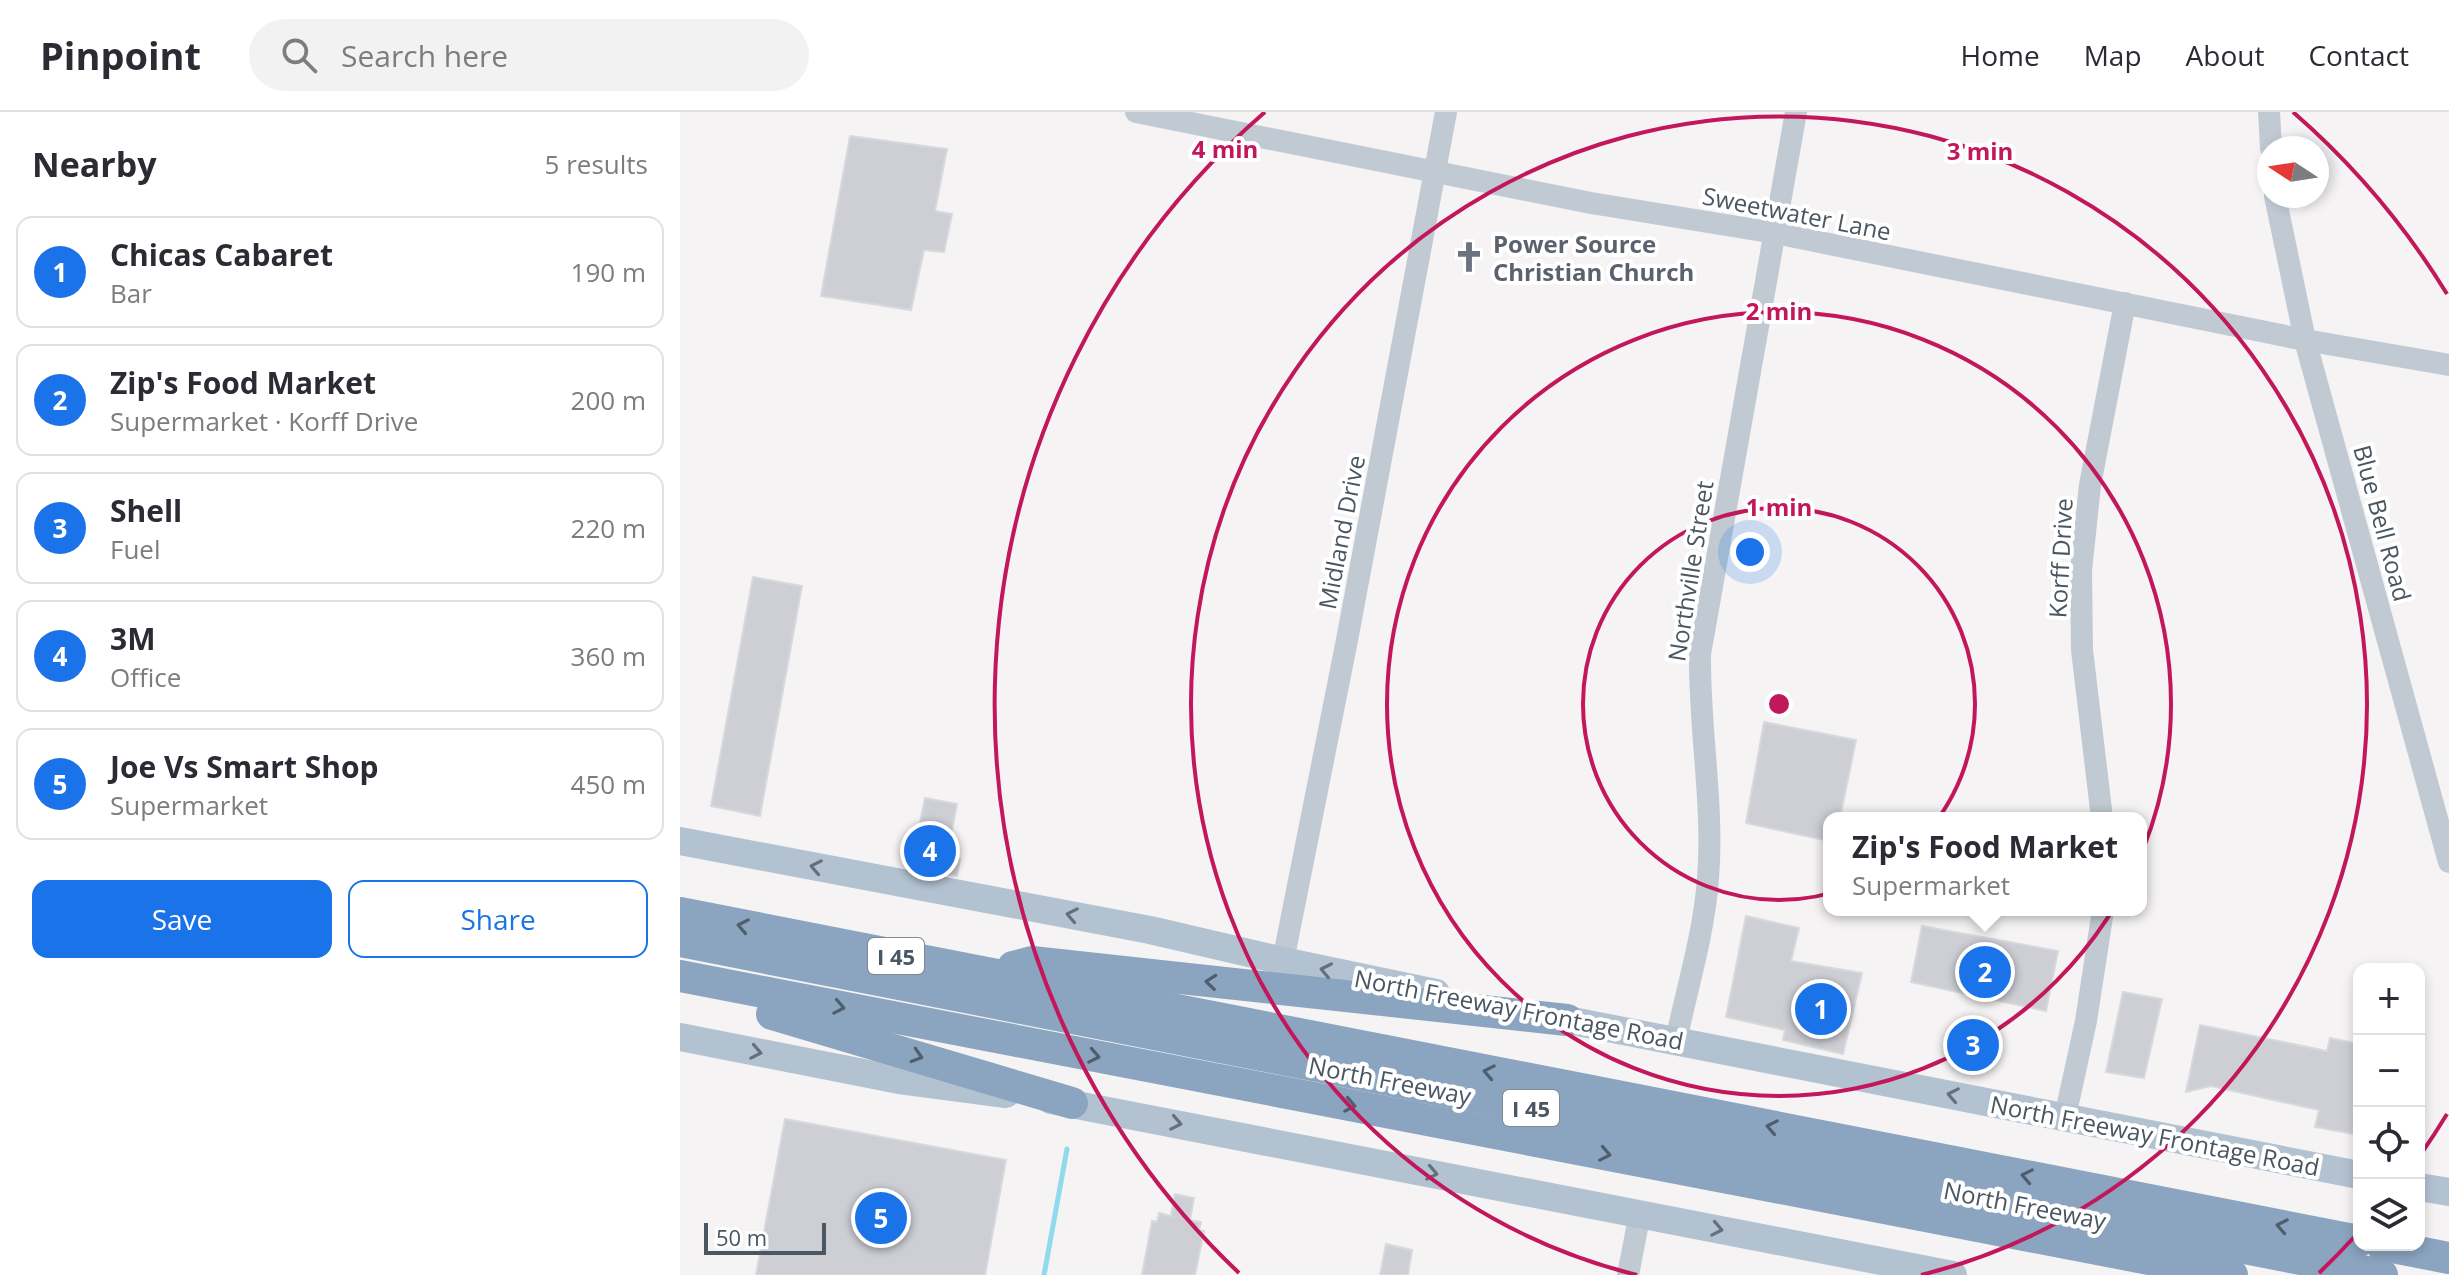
<!DOCTYPE html>
<meta charset="utf-8">
<style>
:root{--surface:#fff;--page:#f2f2f3;--text:#2b2b33;--muted:#7c7c81;--line:#e1e1e2;--accent:#1a73e8}
body{margin:0;font-family:"Open Sans",sans-serif;background:var(--page);color:var(--text)}
.controls{position:absolute;right:24px;bottom:24px;display:grid;overflow:hidden;border-radius:16px;box-shadow:0 4px 12px #0003}
.controls button{width:72px;height:72px;display:grid;place-items:center;padding:0;border:0;border-bottom:2px solid var(--line);background:var(--surface);color:var(--text);font:40px sans-serif}
.compass{position:absolute;left:1577px;top:24px;width:72px;height:72px;border-radius:50%;background:var(--surface);box-shadow:0 4px 12px #0003;rotate:282deg}
.scale{position:absolute;left:24px;bottom:20px;width:122px;box-sizing:border-box;padding-left:8px;border:4px solid #4a5661;border-top:0;font-size:22px;line-height:28px;white-space:nowrap;color:#4a5661;-webkit-text-stroke:6px #fff;paint-order:stroke}
.you{position:absolute;left:1070px;top:440px;width:28px;height:28px;margin:-20px;border:6px solid #fff;border-radius:50%;background:#1a73e8;box-shadow:0 0 0 12px #1a73e833}
.badge{display:grid;place-items:center;width:52px;height:52px;border-radius:50%;background:var(--accent);color:#fff;font-size:26px;font-weight:700}
.pin{position:absolute;translate:-50% -50%;border:4px solid #fff;box-shadow:0 2px 8px #0006}
.popup{position:absolute;left:1143px;top:700px;width:324px;height:104px;box-sizing:border-box;display:grid;place-content:center;border-radius:16px;background:var(--surface);filter:drop-shadow(0 2px 6px #0005);font-size:26px;white-space:nowrap;color:var(--muted)}
.popup b{font-size:30px;color:var(--text)}
.popup::after{content:'';position:absolute;left:50%;top:100%;margin-left:-16px;border:16px solid transparent;border-top-color:var(--surface)}
.list{margin:0;padding:0;list-style:none}
h2{display:flex;justify-content:space-between;align-items:center;height:104px;margin:0;padding:0 32px;font-size:34px}
h2 small{font-size:26px;font-weight:400;color:var(--muted)}
.list li{display:grid;grid-template-columns:52px 1fr auto;gap:24px;align-items:center;box-sizing:border-box;height:112px;margin:0 16px 16px;padding:0 16px;border:2px solid var(--line);border-radius:16px}
.list b{display:block;font-size:30px;white-space:nowrap}
.list p{margin:0;font-size:26px;white-space:nowrap;color:var(--muted)}
.list em{font-size:26px;font-style:normal;color:var(--muted)}
.actions{display:flex;gap:16px;padding:24px 32px}
.actions a{flex:1;padding:18px 0;border:2px solid var(--accent);border-radius:16px;text-align:center;font-size:28px;color:var(--accent)}
.actions .main{background:var(--accent);color:#fff}
.icon{flex:none;width:44px;height:44px;fill:none;stroke:currentColor;stroke-width:2;stroke-linecap:round;stroke-linejoin:round}
.map{position:relative;flex:none;width:1769px;height:1163px;overflow:hidden}
header{display:flex;align-items:center;gap:48px;box-sizing:border-box;height:112px;padding:0 40px;background:var(--surface);border-bottom:2px solid var(--line)}
header strong{font-size:38px}
nav{display:flex;gap:44px;margin-inline-start:auto;font-size:28px}
.search{width:560px;height:72px;background:var(--page);display:flex;align-items:center;gap:20px;box-sizing:border-box;padding:0 28px;border-radius:44px;color:var(--muted);font-size:30px}
main{display:flex}
aside{flex:1;background:var(--surface)}
.map>svg:first-child{display:block}
.lines{fill:none;stroke-linecap:round;stroke-linejoin:round}
.stream{stroke:#90daee;stroke-width:5}
.building{fill:#cdcfd5;stroke:#d7d9de;stroke-width:2}
.minor{stroke:#c1cad2;stroke-width:22}
.major{stroke:#b3c2d1;stroke-width:28}
.highway{stroke:#8ba5c1;stroke-width:32}
.oneway{stroke:#64717d}
.oneway2{stroke:#505e6b}
.ring{fill:none;stroke:#c2185b;stroke-width:4}
.labels{text-anchor:middle;dominant-baseline:central;stroke-width:8;stroke-linejoin:round;paint-order:stroke}
.shield{fill:#fff;stroke:#808990;stroke-width:2}
.shield-label{font-size:22px;font-weight:bold;fill:#4a5661}
.street-label{font-size:24px;fill:#4a5661;stroke:#fff}
.worship-label{font-size:24px;font-weight:bold;fill:#5b616d;stroke:#fff;text-anchor:start}
.centre{fill:#c2185b;stroke:#fff;stroke-width:4}
.ring-label{font-size:24px;text-anchor:middle;font-weight:bold;fill:#c2185b;stroke:#fff;stroke-width:8;stroke-linejoin:round;paint-order:stroke}
</style>
<header>
<strong>Pinpoint</strong>
<div class="search"><svg class="icon" aria-label="search" viewBox="0 0 24 24"><circle cx="10" cy="10" r="6"/><path d="M15 15l6 6"/></svg>Search here</div>
<nav><a>Home</a><a>Map</a><a>About</a><a>Contact</a></nav>
</header>
<main>
<aside>
<h2>Nearby<small>5 results</small></h2>
<ul class="list">
<li><span class="badge">1</span><div><b>Chicas Cabaret</b><p>Bar</p></div><em>190 m</em></li>
<li><span class="badge">2</span><div><b>Zip's Food Market</b><p>Supermarket · Korff Drive</p></div><em>200 m</em></li>
<li><span class="badge">3</span><div><b>Shell</b><p>Fuel</p></div><em>220 m</em></li>
<li><span class="badge">4</span><div><b>3M</b><p>Office</p></div><em>360 m</em></li>
<li><span class="badge">5</span><div><b>Joe Vs Smart Shop</b><p>Supermarket</p></div><em>450 m</em></li>
</ul>
<div class="actions"><a class="main">Save</a><a>Share</a></div>
</aside>
<div class="map">
<svg width="1769" height="1163" viewBox="0 0 1769 1163">
<rect width="100%" height="100%" fill="#f5f3f3"/>
<g class="lines">
<!-- stream -->
<polyline class="stream" points="364,1163 387,1037"/>
</g>
<!-- building -->
<g class="building">
<polygon points="170,24 267,37 255,99 272,102 264,140 244,138 231,198 141,184"/>
<polygon points="73,465 122,474 80,704 31,694"/>
<polygon points="1084,610 1176,628 1160,706 1149,706 1149,729 1066,711"/>
<polygon points="245,686 277,692 267,744 280,747 277,764 231,756"/>
<polygon points="1066,804 1119,816 1111,849 1182,861 1163,942 1103,928 1105,918 1046,905"/>
<polygon points="1242,814 1378,839 1366,899 1231,870"/>
<polygon points="1443,880 1482,887 1464,966 1426,960"/>
<polygon points="1520,913 1647,939 1650,926 1679,932 1679,1023 1635,1015 1639,998 1531,974 1506,980"/>
<polygon points="105,1007 326,1048 305,1163 76,1163"/>
<polygon points="495,1082 514,1086 510,1108 521,1110 519,1118 524,1119 515,1163 462,1163 472,1109 477,1110 479,1101 491,1104"/>
<polygon points="706,1132 732,1138 728,1163 700,1163"/>
</g>
<g class="lines">
<!-- minor -->
<g class="minor">
<polyline points="456,0 911,91 1095,121 1625,228 1769,253"/>
<polyline points="1589,0 1591,36"/>
<polyline points="1595,84 1625,228 1769,750"/>
<polyline points="1422,706 1402,538 1401,459 1410,373 1445,191"/>
<polyline points="603,849 667,528 766,0"/>
<path d="M996,929C1007,876 1024,821 1028,767C1034,692 1019,617 1020,542L1116,0"/>
<polyline points="1385,1005 1406,909 1423,798"/>
<polyline points="948,1163 960,1101"/>
</g>
<!-- major -->
<g class="major">
<polyline points="0,729 470,818 603,849 756,881"/>
<polyline points="867,904 1679,1063"/>
<polyline points="0,925 219,968 326,982"/>
<polyline points="371,988 1273,1163"/>
<polyline points="1739,1075 1769,1080"/>
</g>
<!-- highway -->
<g class="highway">
<polyline points="0,801 1679,1129"/>
<polyline points="0,829 1702,1163"/>
<polyline points="333,855 352,850 887,908"/>
<polyline points="0,864 1552,1163"/>
<polyline points="92,902 392,991"/>
<polyline points="1702,1133 1769,1146"/>
</g>
</g>
<!-- one-way arrows -->
<defs><path id="oneway-chevron" d="M-2-3.5L2.5 0L-2 3.5" fill="none" stroke-width="1.6" stroke-linecap="round" stroke-linejoin="round" transform="scale(2)"/></defs>
<g class="oneway">
<use href="#oneway-chevron" transform="translate(136 755) rotate(-169)"/>
<use href="#oneway-chevron" transform="translate(392 803) rotate(-169)"/>
<use href="#oneway-chevron" transform="translate(646 858) rotate(-168)"/>
<use href="#oneway-chevron" transform="translate(76 940) rotate(11)"/>
<use href="#oneway-chevron" transform="translate(1273 983) rotate(-169)"/>
<use href="#oneway-chevron" transform="translate(496 1011) rotate(11)"/>
<use href="#oneway-chevron" transform="translate(752 1061) rotate(11)"/>
<use href="#oneway-chevron" transform="translate(1037 1117) rotate(11)"/>
</g>
<g class="oneway2">
<use href="#oneway-chevron" transform="translate(63 814) rotate(-169)"/>
<use href="#oneway-chevron" transform="translate(531 870) rotate(-174)"/>
<use href="#oneway-chevron" transform="translate(159 895) rotate(11)"/>
<use href="#oneway-chevron" transform="translate(237 944) rotate(17)"/>
<use href="#oneway-chevron" transform="translate(414 944) rotate(11)"/>
<use href="#oneway-chevron" transform="translate(809 960) rotate(-169)"/>
<use href="#oneway-chevron" transform="translate(670 993) rotate(11)"/>
<use href="#oneway-chevron" transform="translate(1092 1015) rotate(-169)"/>
<use href="#oneway-chevron" transform="translate(925 1042) rotate(11)"/>
<use href="#oneway-chevron" transform="translate(1347 1064) rotate(-169)"/>
<use href="#oneway-chevron" transform="translate(1602 1114) rotate(-169)"/>
</g>
<!-- distance rings -->
<g class="ring">
<circle cx="1099" cy="592" r="196"/>
<circle cx="1099" cy="592" r="392"/>
<path d="M957 1163A588 588 0 1 1 1241 1163"/>
<path d="M1767 1002A784 784 0 0 1 1741 1042M1677 1122A784 784 0 0 1 1639 1161M559 1161A784 784 0 0 1 585 0M1613 0A784 784 0 0 1 1767 182"/>
</g>
<!-- icons -->
<defs>
<symbol id="church-bare" viewBox="-9 -9 18 18"><path d="M-1.2-6h2.4v3.5h3.3v2.4h-3.3V6h-2.4V-.1h-3.3v-2.4h3.3Z" fill="#6b7280" stroke="#fff" stroke-width="2.5" paint-order="stroke"/></symbol>
</defs>
<g fill-rule="evenodd">
<use href="#church-bare" x="767" y="123" width="44" height="44"/>
</g>
<g class="labels">
<!-- shield labels -->
<g class="shield">
<rect x="188" y="826" width="56" height="36" rx="6"/>
<rect x="823" y="978" width="56" height="36" rx="6"/>
</g>
<g class="shield-label">
<text x="216" y="844">I 45</text>
<text x="851" y="996">I 45</text>
</g>
<!-- street labels -->
<g class="street-label">
<text transform="translate(1117 101) rotate(11)">Sweetwater Lane</text>
<text transform="translate(1703 411) rotate(75)">Blue Bell Road</text>
<text transform="translate(661 420) rotate(-79)">Midland Drive</text>
<text transform="translate(1380 446) rotate(-87)">Korff Drive</text>
<text transform="translate(1010 459) rotate(-81)">Northville Street</text>
<text transform="translate(839 897) rotate(11)">North Freeway Frontage Road</text>
<text transform="translate(710 968) rotate(11)">North Freeway</text>
<text transform="translate(1475 1023) rotate(11)">North Freeway Frontage Road</text>
<text transform="translate(1345 1093) rotate(11)">North Freeway</text>
</g>
<!-- worship labels -->
<g class="worship-label">
<text x="813" y="131">Power Source<tspan x="813" dy="28">Christian Church</tspan></text>
</g>
</g>
<circle cx="1099" cy="592" r="12" class="centre"/>
<g class="ring-label">
<text x="545" y="46">4 min</text>
<text x="1300" y="48">3 min</text>
<text x="1099" y="208">2 min</text>
<text x="1099" y="404">1 min</text>
</g>
</svg>
<div class="controls">
<button>+</button>
<button>−</button>
<button><svg class="icon" aria-label="locate" viewBox="0 0 24 24"><circle cx="12" cy="12" r="6"/><path d="M12 2v4M12 18v4M2 12h4M18 12h4"/></svg></button>
<button><svg class="icon" aria-label="layers" viewBox="0 0 24 24"><path d="M12 4l9 5-9 5-9-5zM3 14l9 5 9-5"/></svg></button>
</div>
<svg class="compass" viewBox="-18 -18 36 36"><path d="M0-13l5 13h-10z" fill="#e53935"/><path d="M0 13l5-13h-10z" fill="#7c7c81"/></svg>
<div class="scale">50 m</div>
<div class="you"></div>
<div class="pin badge" style="left:1141px;top:897px">1</div>
<div class="pin badge" style="left:1305px;top:860px">2</div>
<div class="popup"><b>Zip's Food Market</b>Supermarket</div>
<div class="pin badge" style="left:1293px;top:933px">3</div>
<div class="pin badge" style="left:250px;top:739px">4</div>
<div class="pin badge" style="left:201px;top:1106px">5</div>
</div>
</main>
